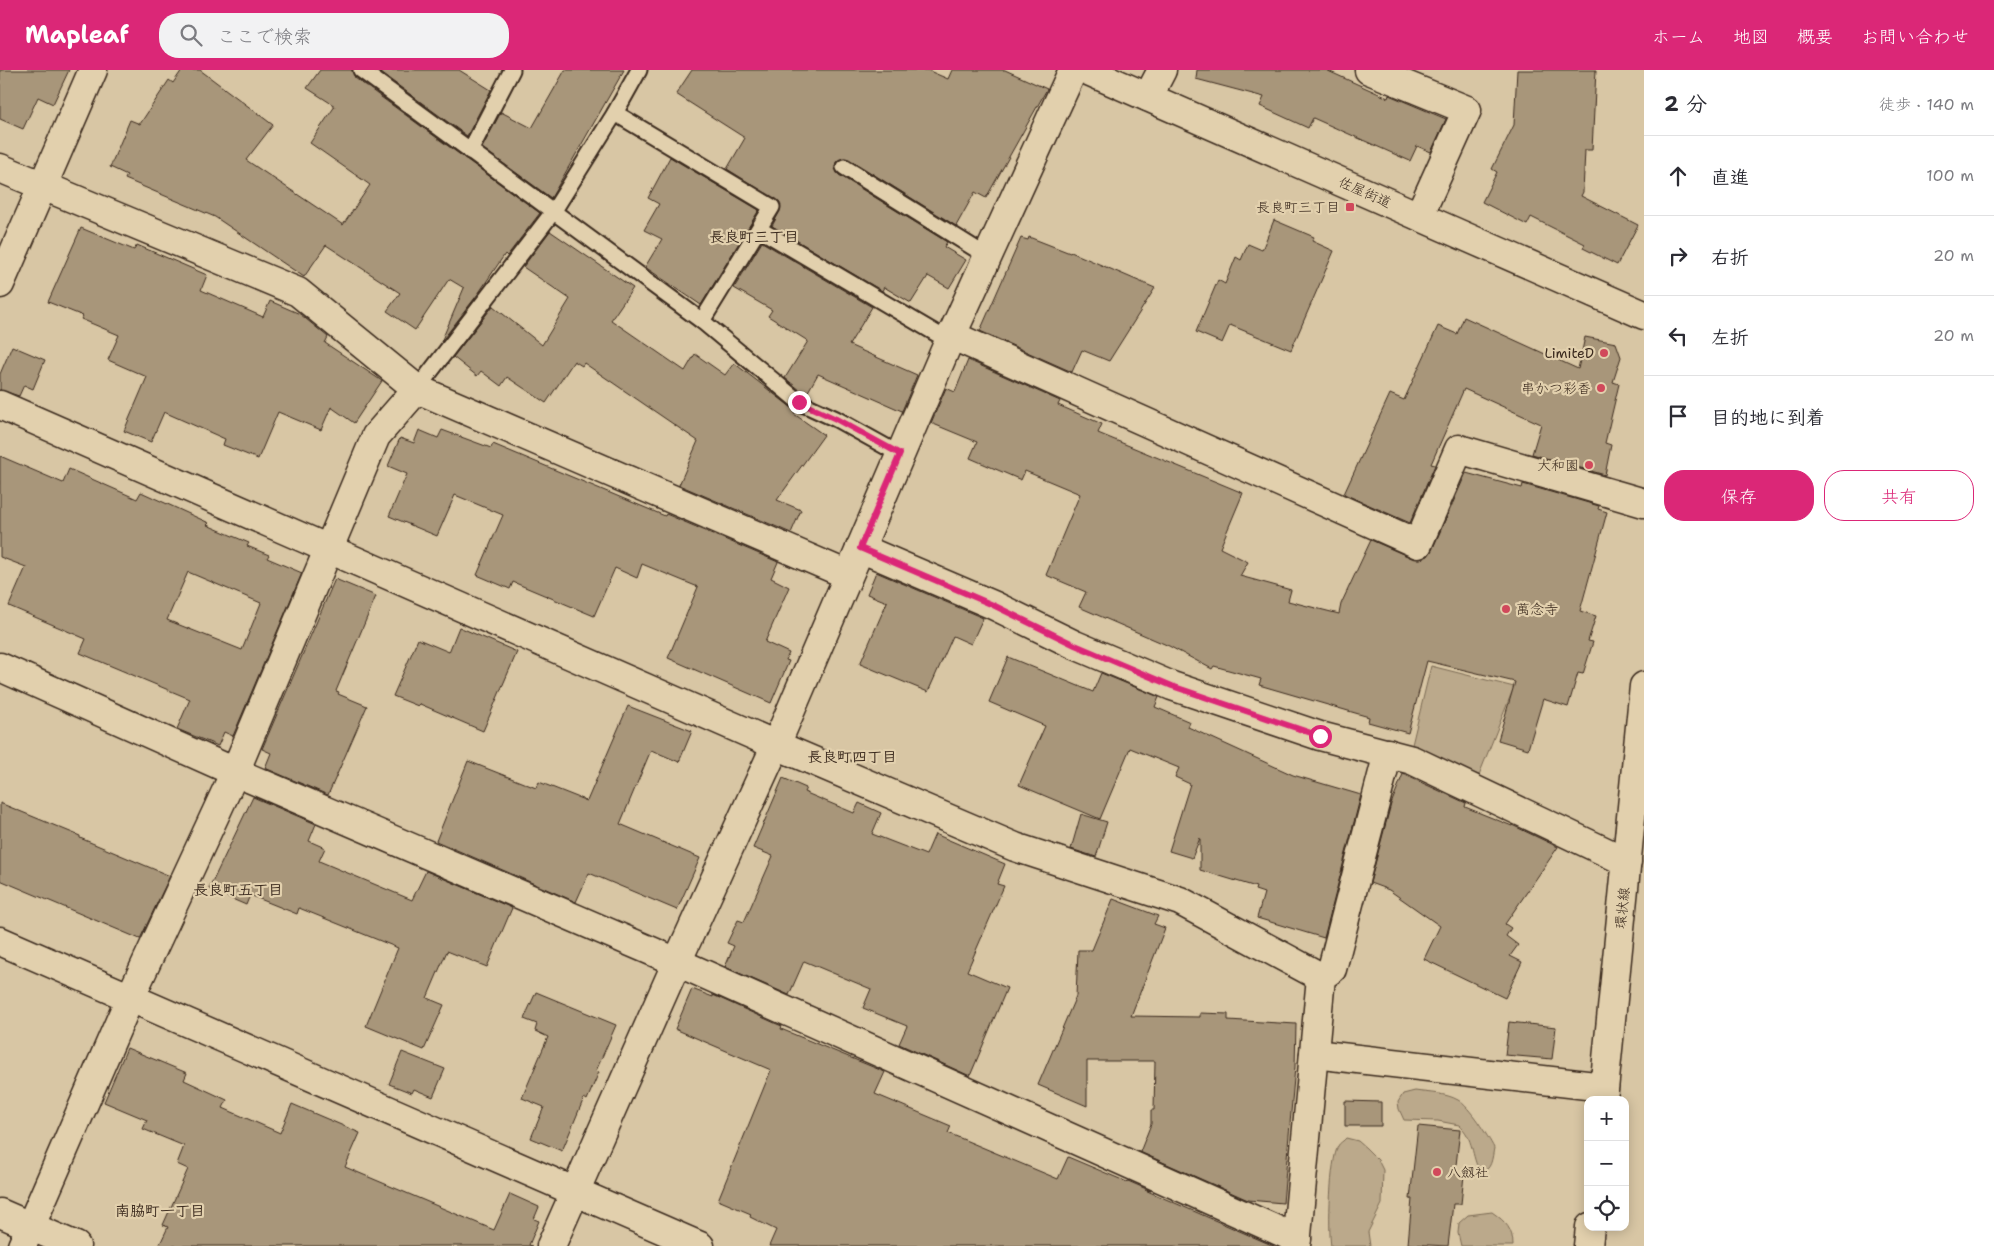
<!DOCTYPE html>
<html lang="ja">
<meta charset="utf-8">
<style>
:root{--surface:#fff;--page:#f2f2f3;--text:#2b2b33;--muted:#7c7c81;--line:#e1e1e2;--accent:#db2777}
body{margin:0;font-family:"Shantell Sans","Klee One",sans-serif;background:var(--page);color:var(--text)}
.controls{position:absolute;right:15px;bottom:15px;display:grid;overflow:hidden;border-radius:10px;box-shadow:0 2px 12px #0003}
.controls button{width:45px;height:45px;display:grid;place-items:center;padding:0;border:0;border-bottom:1px solid var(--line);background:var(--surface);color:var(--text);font:25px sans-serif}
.stop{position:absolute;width:15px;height:15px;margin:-11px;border:4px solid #db2777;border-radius:50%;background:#fff}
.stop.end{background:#db2777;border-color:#fff;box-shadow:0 1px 5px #0008}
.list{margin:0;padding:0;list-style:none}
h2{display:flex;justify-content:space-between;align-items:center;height:65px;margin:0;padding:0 20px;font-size:21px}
h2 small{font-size:16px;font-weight:400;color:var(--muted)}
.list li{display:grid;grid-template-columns:32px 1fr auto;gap:15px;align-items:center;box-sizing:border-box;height:80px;padding:0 20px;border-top:1px solid var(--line)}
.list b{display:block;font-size:19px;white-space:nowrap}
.list em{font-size:16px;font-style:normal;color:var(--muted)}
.actions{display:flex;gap:10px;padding:15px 20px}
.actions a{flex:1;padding:11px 0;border:1px solid var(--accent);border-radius:20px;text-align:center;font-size:18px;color:var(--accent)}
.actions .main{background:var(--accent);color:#fff}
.icon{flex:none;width:28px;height:28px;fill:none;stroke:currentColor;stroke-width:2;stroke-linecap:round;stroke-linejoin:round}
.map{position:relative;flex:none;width:1644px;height:1176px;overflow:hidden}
header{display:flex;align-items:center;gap:30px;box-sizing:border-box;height:70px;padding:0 25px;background:var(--accent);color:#fff}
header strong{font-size:24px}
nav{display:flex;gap:28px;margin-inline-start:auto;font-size:18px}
.search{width:350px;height:45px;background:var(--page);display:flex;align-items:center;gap:12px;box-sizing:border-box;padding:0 18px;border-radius:20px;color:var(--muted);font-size:19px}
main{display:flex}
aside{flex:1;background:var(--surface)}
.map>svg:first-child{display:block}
.green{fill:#bba98b;stroke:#7b6a54}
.building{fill:#a8967a;stroke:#3b2a1e;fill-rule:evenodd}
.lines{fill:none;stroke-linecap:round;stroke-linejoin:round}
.service-casing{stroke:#3b2a1e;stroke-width:19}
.minor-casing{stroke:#3b2a1e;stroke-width:31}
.tertiary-casing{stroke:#3b2a1e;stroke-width:31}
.primary-casing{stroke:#3b2a1e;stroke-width:31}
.service{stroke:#e2d0ad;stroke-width:15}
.minor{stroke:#e2d0ad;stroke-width:28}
.tertiary{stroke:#e2d0ad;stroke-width:28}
.primary{stroke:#e2d0ad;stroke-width:28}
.route{stroke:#db2777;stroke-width:6}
.poi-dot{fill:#d1495b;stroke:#e2d0ad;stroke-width:2}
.labels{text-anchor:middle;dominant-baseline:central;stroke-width:4.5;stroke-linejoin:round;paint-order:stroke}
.street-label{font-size:14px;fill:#3b2a1e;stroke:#e2d0ad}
.poi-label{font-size:14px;fill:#3b2a1e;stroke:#e2d0ad;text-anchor:end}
.neighbourhood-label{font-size:15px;font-weight:bold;fill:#3b2a1e;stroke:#e2d0ad}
</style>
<header>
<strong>Mapleaf</strong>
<div class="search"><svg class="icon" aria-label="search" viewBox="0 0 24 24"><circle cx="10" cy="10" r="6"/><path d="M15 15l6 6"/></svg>ここで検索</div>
<nav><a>ホーム</a><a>地図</a><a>概要</a><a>お問い合わせ</a></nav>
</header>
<main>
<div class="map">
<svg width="1644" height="1176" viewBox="0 0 1644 1176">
<rect width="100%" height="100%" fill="#d8c6a4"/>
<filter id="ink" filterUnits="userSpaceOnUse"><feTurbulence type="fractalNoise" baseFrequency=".02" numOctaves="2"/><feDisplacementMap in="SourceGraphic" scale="10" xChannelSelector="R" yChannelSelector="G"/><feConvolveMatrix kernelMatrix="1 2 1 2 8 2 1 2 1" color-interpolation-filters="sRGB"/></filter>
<g filter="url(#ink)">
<!-- green -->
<g class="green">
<polygon points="1431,596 1514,617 1475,715 1410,683"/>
<path d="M1415,1021C1428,1023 1446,1023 1458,1030C1469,1036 1488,1066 1494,1078C1492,1088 1492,1101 1480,1102C1471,1086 1474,1068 1459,1055L1438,1051L1404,1050L1399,1039L1398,1032L1403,1024Z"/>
<path d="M1346,1068L1358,1071L1366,1078L1378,1090L1383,1100L1382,1134L1368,1162L1370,1176H1331C1328,1158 1330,1091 1338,1076C1339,1073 1344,1071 1346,1068Z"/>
<path d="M1492,1142C1506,1152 1513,1159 1513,1176H1461L1458,1163L1459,1153L1468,1145Z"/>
</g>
<!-- building -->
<g class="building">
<polygon points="0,0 69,0 53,34 38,27 23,59 0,49"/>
<polygon points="182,0 200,0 273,55 246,90 343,155 370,115 310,73 335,36 307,18 320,0 352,0 355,8 540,143 507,186 505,184 478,224 441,272 464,218 449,209 415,260 387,241 400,223 326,175 304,207 215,147 125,109 127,105 110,97 130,50 140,54 169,10 173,13"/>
<polygon points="377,0 459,0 491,20 467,66"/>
<polygon points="565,0 624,0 551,128 482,78 501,42 532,58"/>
<polygon points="692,0 927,0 948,9 952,0 1005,0 1047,19 986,128 975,122 956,156 849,89 844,88 836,92 835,97 839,105 947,172 944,177 966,190 949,218 928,206 911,233 884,217 882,221 772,156 780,141 780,132 727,99 745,68 676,24"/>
<polygon points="1197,0 1326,0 1388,28 1389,25 1446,49 1431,82 1417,76 1410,91 1313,48 1308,58 1260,36 1264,27 1196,9"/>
<polygon points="1517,0 1596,0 1592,80 1585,80 1583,122 1581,126 1638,155 1617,195 1583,178 1585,174 1531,147 1527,155 1482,132 1497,102 1492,99 1514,55"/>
<polygon points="670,87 759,140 701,235 645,197 662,169 644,160 659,134 648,128"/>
<polygon points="1274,150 1314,167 1312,171 1334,181 1291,280 1230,255 1222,273 1196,262 1218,210 1225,214 1236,187 1241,190 1248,174 1262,180"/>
<polygon points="81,158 134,180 137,175 207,205 201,220 263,247 270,231 300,244 328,267 325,273 382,311 354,353 331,337 321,360 278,342 258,389 223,375 225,369 164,342 151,372 124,361 147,307 108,290 119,265 81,249 83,246 48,232"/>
<polygon points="550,161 633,218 611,250 685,301 695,284 725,305 734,293 796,341 794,344 824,365 777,430 801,440 791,463 679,415 698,371 584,293 582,296 574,291 546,333 507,307 501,316 481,301 477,306 453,287 493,236 542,275 570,229 523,197"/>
<polygon points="1029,167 1070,183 1071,182 1155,218 1109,291 1082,280 1072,302 980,261 1021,168 1028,170"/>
<polygon points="762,172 872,237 849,275 917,305 902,341 818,304 806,325 785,308 808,271 768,246 772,240 734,218"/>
<polygon points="1464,247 1578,299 1585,267 1616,273 1621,287 1613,312 1619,314 1605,373 1611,375 1605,405 1532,384 1541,354 1464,319 1431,394 1435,395 1410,453 1344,424 1390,324 1404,330 1438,256 1457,264"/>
<polygon points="12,276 45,290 33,319 24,315 19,326 0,320 0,304"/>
<polygon points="968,290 1060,331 1058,335 1102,354 1098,363 1243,423 1220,478 1248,492 1240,506 1291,520 1288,531 1339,544 1341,534 1371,470 1412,488 1420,489 1428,486 1432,480 1466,403 1522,418 1523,414 1599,436 1598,439 1607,442 1580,541 1596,546 1588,571 1593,572 1583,604 1578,603 1568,637 1543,629 1528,679 1498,670 1515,612 1427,591 1408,663 1368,652 1369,647 1259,615 1261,609 1214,596 1212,599 1169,576 1079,537 1086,522 1046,505 1080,424 1025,401 1021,410 970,388 977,372 931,353 946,318 955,322"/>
<polygon points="419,360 438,368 442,360 491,378 493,374 665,446 666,444 778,492 771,508 789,517 765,572 789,583 786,590 789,591 771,633 668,588 698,517 642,494 637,508 615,498 594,546 513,512 510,519 477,505 503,445 455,425 437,466 389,446 407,404 388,396 400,368 414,373"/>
<path d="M0,386L63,413L69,399L137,429L141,422L209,453L207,455L249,473L247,476L269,485L267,488L302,503L233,666L224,662L218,676L177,659L190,629L80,583L86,569L9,536L26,497L0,487ZM188,502L261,533L242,580L167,550Z"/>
<polygon points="876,502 983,548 971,574 953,566 928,622 860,594 887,532 867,524"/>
<polygon points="335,509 376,526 336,621 339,622 338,624 367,636 328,725 265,698 271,683 262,679"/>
<polygon points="459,557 517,582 483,661 420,634 418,636 393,626 418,569 449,582"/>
<polygon points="1008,587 1093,622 1101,603 1159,627 1155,637 1190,652 1188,657 1293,705 1361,725 1324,868 1257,848 1264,823 1255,820 1256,817 1200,800 1200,768 1192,788 1169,781 1190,714 1175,707 1179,698 1130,678 1100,749 1019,715 1045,656 989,632"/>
<polygon points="628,636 692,661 679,692 651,680 620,754 700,788 677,840 589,803 576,832 436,771 468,691 536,718 539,712 587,731"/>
<polygon points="1403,704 1466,733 1465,737 1512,756 1512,755 1558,777 1505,854 1511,858 1506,866 1518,875 1510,886 1522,892 1505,928 1424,889 1440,856 1389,820 1370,813 1391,734"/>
<polygon points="783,708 806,718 804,722 854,743 859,733 881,743 872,764 926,785 935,764 1005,794 997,814 1004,816 967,901 1007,918 970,1006 899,974 907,956 863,938 871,919 804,891 789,925 725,897 734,876 727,873 738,850 744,852 773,786 753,778"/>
<polygon points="253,727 316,754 309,771 325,778 319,791 412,830 426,801 512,838 487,897 447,881 427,928 444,935 424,980 366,956 398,878 299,838 297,844 250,825 246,835 209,819"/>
<polygon points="0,733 80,766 80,768 170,806 140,869 0,810"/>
<polygon points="1081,744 1107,752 1096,787 1071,779"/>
<polygon points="1113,829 1158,846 1154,854 1165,858 1131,946 1200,947 1200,943 1228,944 1228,950 1296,954 1295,997 1283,1133 1248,1130 1140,1082 1151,1054 1151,1040 1154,1040 1155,991 1087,991 1087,1036 1038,1015 1076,926 1078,880 1092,880"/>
<polygon points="692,919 713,927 713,925 777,954 782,956 781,959 885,1002 875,1024 951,1056 948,1063 1058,1109 1068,1087 1127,1112 1128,1111 1151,1121 1145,1120 1274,1176 769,1176 776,1160 750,1147 751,1144 718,1130 771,1000 675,959"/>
<polygon points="536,922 616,955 596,1001 599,1002 587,1030 584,1028 562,1081 531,1068 544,1037 522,1028 548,967 535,961 537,954 524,949"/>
<polygon points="1509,952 1556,957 1552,989 1505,985"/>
<polygon points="127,978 187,1003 184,1010 227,1030 223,1038 280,1063 292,1034 360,1063 345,1097 494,1160 510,1124 539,1137 534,1149 539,1151 529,1175 532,1176 159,1176 168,1157 163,1155 188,1099 177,1094 184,1076 143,1059 147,1050 104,1032"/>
<polygon points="402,982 445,999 433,1027 414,1019 412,1023 389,1014"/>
<polygon points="1345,1031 1381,1032 1381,1056 1345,1056"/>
<polygon points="1418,1056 1460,1060 1455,1104 1464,1105 1461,1134 1453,1134 1448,1176 1408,1174 1412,1129 1410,1129"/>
</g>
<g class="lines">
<defs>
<g id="service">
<polyline points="361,0 702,251 799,332 836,349 899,384"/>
<polyline points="615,43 772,137 702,251"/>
<polyline points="470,81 512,0"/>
<polyline points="844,97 987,186"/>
<polyline points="759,159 949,271"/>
<polyline points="417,319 553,142 615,43 639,0"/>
</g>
<g id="minor">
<polyline points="1369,0 1467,40 1419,146"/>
<polyline points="1148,27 1162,0"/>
<polyline points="0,98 298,222 417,319 848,505"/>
<polyline points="0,214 93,0"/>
<polyline points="951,265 1418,474 1459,379 1644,433"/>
<polyline points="0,335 776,675 1015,777 1180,831 1321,907"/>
<polyline points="860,478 993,535 1075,575 1172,616 1320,666 1412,690 1627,792"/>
<polyline points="0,597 235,702 677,892 1297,1169"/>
<polyline points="0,871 700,1176"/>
<polyline points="1314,984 1604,1017"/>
<polyline points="0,1143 76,1176"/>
<polyline points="22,1176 130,928 235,702 376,366 417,319"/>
<polyline points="551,1176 677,892 776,675 949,271 1073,0"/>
<polyline points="1296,1176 1321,907 1332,899 1388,683"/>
</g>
<polyline id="tertiary" points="1086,0 1644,245"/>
<g id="primary">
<polyline points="1603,1030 1644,616"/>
<polyline points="1588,1176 1590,1157"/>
</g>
</defs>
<!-- service casing -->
<use href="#service" class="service-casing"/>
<!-- minor casing -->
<use href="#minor" class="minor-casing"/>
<!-- tertiary casing -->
<use href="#tertiary" class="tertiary-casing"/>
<!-- primary casing -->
<use href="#primary" class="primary-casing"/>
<!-- service -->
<use href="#service" class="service"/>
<!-- minor -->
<use href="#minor" class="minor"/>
<!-- tertiary -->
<use href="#tertiary" class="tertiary"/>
<!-- primary -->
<use href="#primary" class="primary"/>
</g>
</g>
<g class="lines" filter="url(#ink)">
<!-- route -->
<polyline class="route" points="799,332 836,349 900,384 860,478 993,535 1075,575 1172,616 1320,666"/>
</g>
<!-- markers -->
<g class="poi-dot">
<rect x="1345" y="132" width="10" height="10" rx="2.5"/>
<circle cx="1604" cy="283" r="5"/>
<circle cx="1601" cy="318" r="5"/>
<circle cx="1589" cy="395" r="5"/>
<circle cx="1506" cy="539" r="5"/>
<circle cx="1437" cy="1102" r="5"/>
</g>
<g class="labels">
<!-- street labels -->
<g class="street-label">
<text transform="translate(1365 122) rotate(24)">佐屋街道</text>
<text transform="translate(1622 838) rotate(-84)">環状線</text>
</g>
<!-- poi labels -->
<g class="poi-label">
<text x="1340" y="137">長良町三丁目</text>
<text x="1594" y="283">LimiteD</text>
<text x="1591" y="318">串かつ彩香</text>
<text x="1579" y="395">大和園</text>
<text x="1516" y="539" text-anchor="start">萬念寺</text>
<text x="1447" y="1102" text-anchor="start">八劔社</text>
</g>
<!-- neighbourhood labels -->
<g class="neighbourhood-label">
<text x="754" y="167">長良町三丁目</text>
<text x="852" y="687">長良町四丁目</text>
<text x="238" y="820">長良町五丁目</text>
<text x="160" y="1141">南脇町一丁目</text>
</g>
</g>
</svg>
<div class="controls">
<button>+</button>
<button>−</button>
<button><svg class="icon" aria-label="locate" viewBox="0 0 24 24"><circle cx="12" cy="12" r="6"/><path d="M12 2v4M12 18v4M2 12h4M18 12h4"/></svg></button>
</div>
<div class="stop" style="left:1320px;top:666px"></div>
<div class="stop end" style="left:799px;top:332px"></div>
</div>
<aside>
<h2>2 分<small>徒歩 · 140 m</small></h2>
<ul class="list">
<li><svg class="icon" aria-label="ahead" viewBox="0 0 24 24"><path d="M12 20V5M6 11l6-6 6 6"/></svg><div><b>直進</b></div><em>100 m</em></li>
<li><svg class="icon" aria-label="right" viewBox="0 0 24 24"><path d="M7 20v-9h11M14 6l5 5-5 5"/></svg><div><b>右折</b></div><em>20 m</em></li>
<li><svg class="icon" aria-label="left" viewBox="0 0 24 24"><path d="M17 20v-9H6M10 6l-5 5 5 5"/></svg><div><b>左折</b></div><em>20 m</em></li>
<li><svg class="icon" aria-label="arrive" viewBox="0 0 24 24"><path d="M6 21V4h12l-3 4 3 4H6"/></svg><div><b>目的地に到着</b></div></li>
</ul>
<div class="actions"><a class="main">保存</a><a>共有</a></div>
</aside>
</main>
